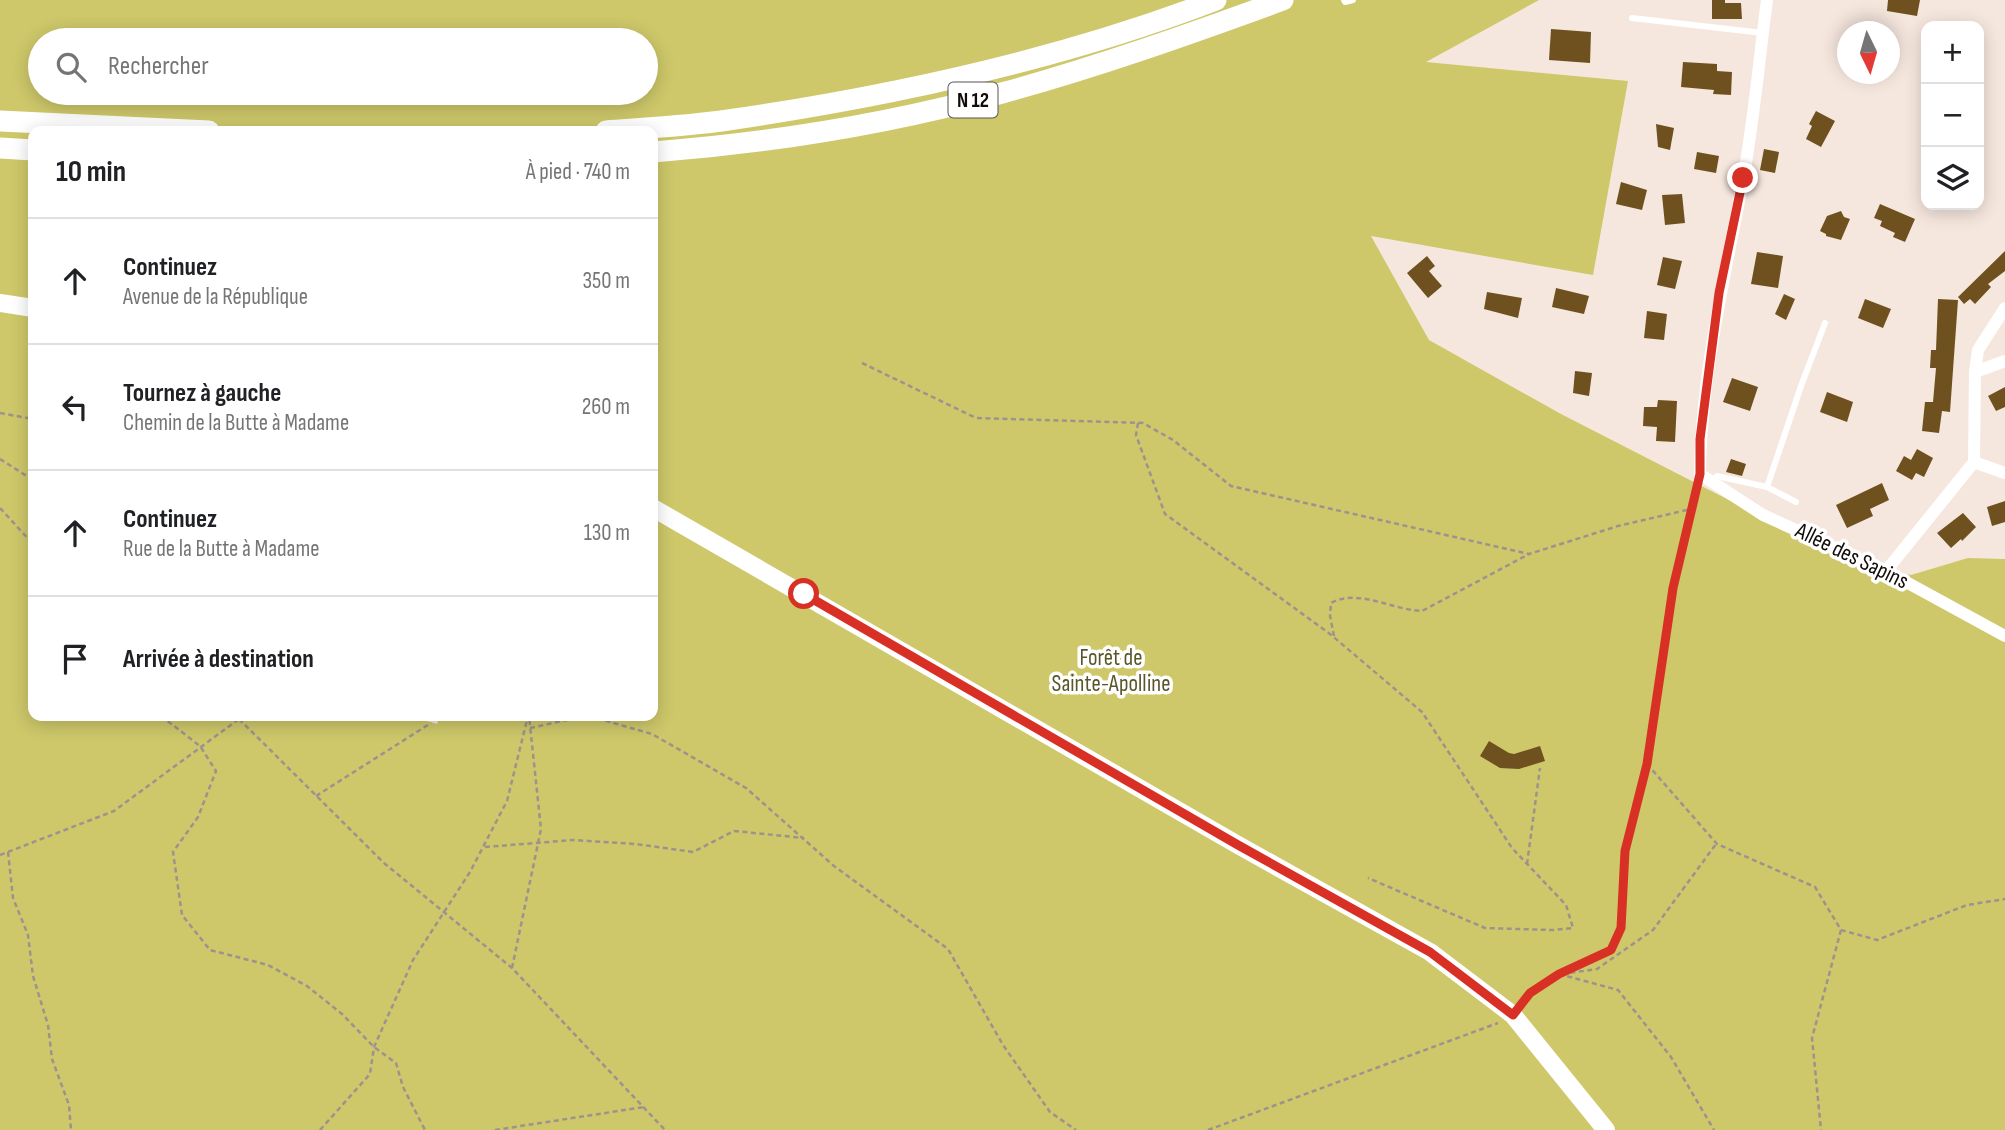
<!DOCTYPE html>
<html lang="fr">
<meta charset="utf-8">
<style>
:root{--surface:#fff;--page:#f6f6f6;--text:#202124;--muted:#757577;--line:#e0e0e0}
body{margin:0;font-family:"Sofia Sans Condensed",sans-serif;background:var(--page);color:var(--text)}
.controls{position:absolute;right:21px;top:21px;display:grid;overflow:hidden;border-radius:14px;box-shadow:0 4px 18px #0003}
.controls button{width:63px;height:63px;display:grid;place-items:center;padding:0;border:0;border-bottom:2px solid var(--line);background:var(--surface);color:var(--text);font:35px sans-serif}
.compass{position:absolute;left:1837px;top:21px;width:63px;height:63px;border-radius:50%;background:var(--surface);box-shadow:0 4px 18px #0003;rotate:175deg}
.stop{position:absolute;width:21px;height:21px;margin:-16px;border:5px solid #d93025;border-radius:50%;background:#fff}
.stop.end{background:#d93025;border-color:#fff;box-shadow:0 2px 7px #0008}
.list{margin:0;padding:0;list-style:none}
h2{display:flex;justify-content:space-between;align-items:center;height:91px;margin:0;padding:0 28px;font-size:30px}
h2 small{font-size:23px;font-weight:400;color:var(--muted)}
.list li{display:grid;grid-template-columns:46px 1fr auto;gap:21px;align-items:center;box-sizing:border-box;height:126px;padding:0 28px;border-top:2px solid var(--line)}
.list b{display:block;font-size:26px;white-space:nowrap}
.list p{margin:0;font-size:23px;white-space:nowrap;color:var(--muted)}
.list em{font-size:23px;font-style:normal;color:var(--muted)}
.icon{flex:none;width:38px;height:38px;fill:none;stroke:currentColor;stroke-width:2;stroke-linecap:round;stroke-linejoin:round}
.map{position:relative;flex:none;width:2005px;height:1130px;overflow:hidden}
.search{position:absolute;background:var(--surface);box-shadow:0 4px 18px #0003;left:28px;top:28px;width:630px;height:77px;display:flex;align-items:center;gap:18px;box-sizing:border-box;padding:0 24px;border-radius:38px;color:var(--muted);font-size:26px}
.panel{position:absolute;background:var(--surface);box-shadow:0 4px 18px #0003;left:28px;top:126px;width:630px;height:595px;border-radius:14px}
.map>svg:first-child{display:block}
.green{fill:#cec86a;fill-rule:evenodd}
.building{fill:#6e511e}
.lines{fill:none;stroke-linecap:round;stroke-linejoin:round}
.path{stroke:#9e938c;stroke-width:2.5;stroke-dasharray:5 3.5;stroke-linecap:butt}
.service{stroke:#fff;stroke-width:6}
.minor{stroke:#fff;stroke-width:12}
.secondary{stroke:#fff;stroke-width:18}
.trunk{stroke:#fff;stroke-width:21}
.route{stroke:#d93025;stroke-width:9}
.labels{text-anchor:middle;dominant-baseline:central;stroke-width:7;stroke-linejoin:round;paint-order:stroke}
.shield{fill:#fff;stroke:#585553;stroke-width:2}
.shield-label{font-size:21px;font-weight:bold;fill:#110c09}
.street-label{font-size:23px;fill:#110c09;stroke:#fff}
.park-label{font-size:23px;fill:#595629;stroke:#fff}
</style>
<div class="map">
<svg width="2005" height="1130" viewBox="0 0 2005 1130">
<rect width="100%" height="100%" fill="#f6e7de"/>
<!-- green -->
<path class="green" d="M0,0H1539L1426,62L1628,81L1593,275L1371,236L1429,340L1561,414L1848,561L1911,575L1968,558L2005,559V1130H0ZM40,40H646V93H40ZM33,131H653V716H440L437,724L411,716H33Z"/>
<!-- building -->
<g class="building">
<polygon points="1712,0 1725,0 1725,3 1741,3 1742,19 1712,19"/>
<polygon points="1888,0 1920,0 1917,16 1887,11"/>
<polygon points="1551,29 1591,32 1590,63 1549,60"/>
<polygon points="1683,62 1717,64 1717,71 1732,72 1731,95 1713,94 1714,90 1681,87"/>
<polygon points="1816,111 1835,121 1821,147 1806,139 1812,126 1809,124"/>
<polygon points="1656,124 1674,128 1670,150 1658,147"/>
<polygon points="1764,149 1779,152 1775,173 1760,170"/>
<polygon points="1697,152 1719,156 1716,173 1694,169"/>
<polygon points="1621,182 1647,190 1642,210 1616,204"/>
<polygon points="1682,194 1685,223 1665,225 1662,195"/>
<polygon points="1880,204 1915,219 1905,242 1893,237 1895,233 1880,226 1882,221 1874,218"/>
<polygon points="1841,211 1844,217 1850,219 1841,240 1826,236 1826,234 1820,231 1827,216"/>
<polygon points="2005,251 2005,271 1988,284 1991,287 1975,304 1970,299 1964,304 1958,297"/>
<polygon points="1757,252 1783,256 1778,288 1751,284"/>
<polygon points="1427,256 1435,266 1429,271 1442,286 1428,298 1407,273"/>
<polygon points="1663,257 1682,261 1675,289 1657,285"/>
<polygon points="1556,288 1589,296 1584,314 1552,307"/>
<polygon points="1487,292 1522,298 1518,318 1484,309"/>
<polygon points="1784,294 1795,299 1786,320 1775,314"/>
<polygon points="1865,299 1891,309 1883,328 1858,318"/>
<polygon points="1938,299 1958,300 1950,412 1942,411 1939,433 1922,431 1925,402 1933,402 1936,368 1930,368 1931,350 1936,350"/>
<polygon points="1647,311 1667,314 1664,340 1644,338"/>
<polygon points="1575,371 1592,373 1589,396 1573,393"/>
<polygon points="1732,378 1758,387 1750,411 1723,402"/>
<polygon points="2005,387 2005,407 1996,411 1988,396"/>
<polygon points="1827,392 1853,402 1847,422 1820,412"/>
<polygon points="1658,400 1677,401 1675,442 1656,441 1657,427 1643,426 1644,407 1657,407"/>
<polygon points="1917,449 1933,458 1924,477 1916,473 1912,480 1896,471 1904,456 1911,460"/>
<polygon points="1731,459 1746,464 1742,476 1726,472"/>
<polygon points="1882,483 1889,500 1870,509 1873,516 1847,528 1836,505"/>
<polygon points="2005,501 2005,522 1992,526 1987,507"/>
<polygon points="1963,513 1976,527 1962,541 1961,539 1951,548 1937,533"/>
<polygon points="1489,741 1509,753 1514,754 1540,746 1545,761 1519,769 1500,768 1480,756"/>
</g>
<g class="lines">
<!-- path -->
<g class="path">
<polyline points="862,363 976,418 1143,423 1173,440 1231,486 1529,554 1618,526 1691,509"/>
<polyline points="0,413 33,419"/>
<polyline points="1138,423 1136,435 1165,514 1330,634 1422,712 1512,848 1566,905 1573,928 1553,930 1485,928 1368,878"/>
<polyline points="0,459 33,480"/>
<polyline points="0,508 33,544"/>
<path d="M1334,636L1330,616L1331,603C1358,588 1392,610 1422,611L1529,554"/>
<polyline points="161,716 200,746 216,771 198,817 173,852 182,915 210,950 268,965 307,986 342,1014 374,1047 396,1063 403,1087 425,1130"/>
<polyline points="589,716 652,734 746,788 834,866 948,949 1003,1045 1050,1112 1076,1130"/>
<polyline points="239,719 384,863 512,968 665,1130"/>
<polyline points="530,728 585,716"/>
<polyline points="1647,764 1717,844 1815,887 1841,930 1812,1038 1821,1130"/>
<polyline points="316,796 431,723"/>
<polyline points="485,847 573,840 636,844 693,852 734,831 804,838"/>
<polyline points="8,852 13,898 28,935 33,976 48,1025 52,1059 69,1105 71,1130"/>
<polyline points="0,855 114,811 243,716"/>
<polyline points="1527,864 1540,768"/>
<polyline points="1841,930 1877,940 1967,905 2005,899"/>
<polyline points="512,968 541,829 529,716"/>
<polyline points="1559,974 1618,990 1671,1057 1714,1130"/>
<polyline points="1562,974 1597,969 1653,930 1716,844"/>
<path d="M1524,1001C1541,978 1585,962 1611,950L1621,928L1625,851L1647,764L1673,588L1696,488"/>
<polyline points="320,1130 370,1074 374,1047 413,960 470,872 507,801 528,716"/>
<polyline points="495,1130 644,1107"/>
<polyline points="1208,1130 1498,1023"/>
</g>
<!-- service -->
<g class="service">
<polyline points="1344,0 1345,2 1353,0"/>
<polyline points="1632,18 1763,33"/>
<polyline points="1713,483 1717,476 1767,487 1796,502"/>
<polyline points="1767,487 1801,386 1825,323"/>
</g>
<!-- minor -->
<g class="minor">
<path d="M1767,0C1759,60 1754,120 1743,180C1725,277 1701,374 1700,474L1763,515L1886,571L2005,636"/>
<polyline points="1975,372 2005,361"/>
<polyline points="1974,462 2005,473"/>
<polyline points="1886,571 1974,462 1975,372 1978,350 2005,308"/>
</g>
<!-- secondary -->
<g class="secondary">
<polyline points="0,303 33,308"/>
<polyline points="653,508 1238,845 1430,952 1513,1015 1606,1130"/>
</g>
<!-- trunk -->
<g class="trunk">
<polyline points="0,121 209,131"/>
<path d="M606,131C647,128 688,126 728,120C893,96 1060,60 1216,0"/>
<polyline points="0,148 33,150"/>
<path d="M653,152C770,143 888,124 1002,93C1097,67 1190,34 1283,0"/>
</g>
</g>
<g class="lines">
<!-- route -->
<polyline class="route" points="804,594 1238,845 1430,952 1513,1015 1530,993 1559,974 1611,950 1621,928 1625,851 1647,764 1673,588 1700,474 1700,439 1719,293 1743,178"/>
</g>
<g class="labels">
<!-- shield labels -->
<rect class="shield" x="948.5" y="82.5" width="49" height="35" rx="5"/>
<g class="shield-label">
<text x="973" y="100">N 12</text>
</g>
<!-- street labels -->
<g class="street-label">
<text transform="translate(1852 556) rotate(26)">Allée des Sapins</text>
</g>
<!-- park labels -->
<g class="park-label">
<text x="1111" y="658">Forêt de<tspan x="1111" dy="26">Sainte-Apolline</tspan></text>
</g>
</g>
</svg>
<div class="controls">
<button>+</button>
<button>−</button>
<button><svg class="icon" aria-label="layers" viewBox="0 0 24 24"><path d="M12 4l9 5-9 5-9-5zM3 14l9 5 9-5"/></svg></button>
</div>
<svg class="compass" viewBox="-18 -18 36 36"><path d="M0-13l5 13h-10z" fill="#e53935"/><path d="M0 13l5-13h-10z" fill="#757577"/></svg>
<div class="stop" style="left:804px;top:594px"></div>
<div class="stop end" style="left:1743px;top:178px"></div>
<div class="search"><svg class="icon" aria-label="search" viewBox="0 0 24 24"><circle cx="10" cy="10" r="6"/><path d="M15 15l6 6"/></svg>Rechercher</div>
<section class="panel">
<h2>10 min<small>À pied · 740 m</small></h2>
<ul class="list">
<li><svg class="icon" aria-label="ahead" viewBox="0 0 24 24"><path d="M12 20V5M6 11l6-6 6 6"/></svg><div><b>Continuez</b><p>Avenue de la République</p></div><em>350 m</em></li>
<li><svg class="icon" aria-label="left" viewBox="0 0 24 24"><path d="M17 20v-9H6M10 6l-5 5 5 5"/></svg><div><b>Tournez à gauche</b><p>Chemin de la Butte à Madame</p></div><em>260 m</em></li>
<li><svg class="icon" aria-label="ahead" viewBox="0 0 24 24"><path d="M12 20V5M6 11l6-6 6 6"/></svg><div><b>Continuez</b><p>Rue de la Butte à Madame</p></div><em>130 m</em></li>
<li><svg class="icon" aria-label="arrive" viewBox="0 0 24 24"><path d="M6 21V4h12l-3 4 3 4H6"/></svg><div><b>Arrivée à destination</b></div></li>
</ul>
</section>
</div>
